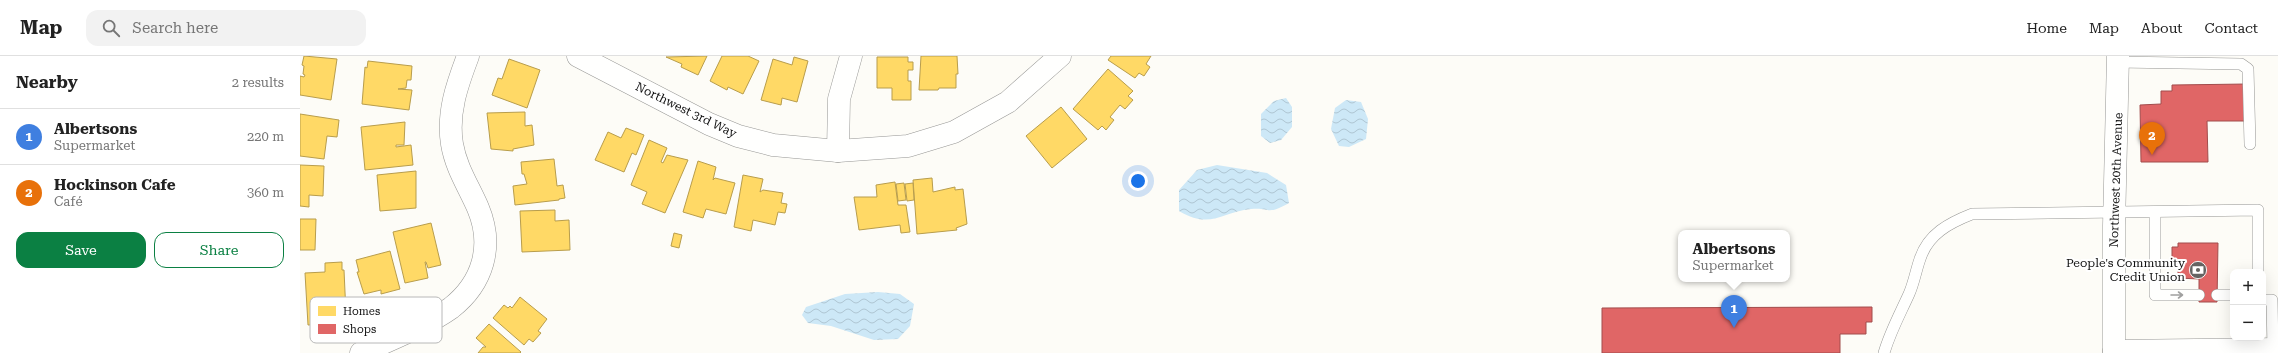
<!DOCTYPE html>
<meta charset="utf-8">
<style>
:root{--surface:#fff;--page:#f2f2f2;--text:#222;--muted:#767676;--line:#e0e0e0;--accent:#0b8043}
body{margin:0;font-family:"Roboto Serif",serif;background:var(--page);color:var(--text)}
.controls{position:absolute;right:12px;bottom:12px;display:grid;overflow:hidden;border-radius:8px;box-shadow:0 4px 16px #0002}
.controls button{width:36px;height:36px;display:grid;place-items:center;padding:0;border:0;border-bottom:1px solid var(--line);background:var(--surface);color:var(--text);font:20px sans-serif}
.you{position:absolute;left:838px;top:125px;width:14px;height:14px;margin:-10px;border:3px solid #fff;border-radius:50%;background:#1a73e8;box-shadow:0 0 0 6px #1a73e833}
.badge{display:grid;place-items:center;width:26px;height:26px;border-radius:50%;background:var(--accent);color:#fff;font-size:13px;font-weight:700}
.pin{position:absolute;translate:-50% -33px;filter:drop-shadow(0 1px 2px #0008)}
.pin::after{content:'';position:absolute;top:21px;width:14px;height:12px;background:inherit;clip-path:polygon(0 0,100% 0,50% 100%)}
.popup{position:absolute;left:1378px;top:174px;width:112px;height:52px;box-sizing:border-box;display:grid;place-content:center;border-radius:8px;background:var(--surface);filter:drop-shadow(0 1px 3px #0005);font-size:13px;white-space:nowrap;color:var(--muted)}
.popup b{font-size:15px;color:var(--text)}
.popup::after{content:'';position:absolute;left:50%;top:100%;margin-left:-8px;border:8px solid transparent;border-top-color:var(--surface)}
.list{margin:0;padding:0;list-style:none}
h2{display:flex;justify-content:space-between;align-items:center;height:52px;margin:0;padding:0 16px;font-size:17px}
h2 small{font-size:13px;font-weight:400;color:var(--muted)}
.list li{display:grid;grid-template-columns:26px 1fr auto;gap:12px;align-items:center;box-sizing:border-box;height:56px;padding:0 16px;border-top:1px solid var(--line)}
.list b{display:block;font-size:15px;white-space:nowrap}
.list p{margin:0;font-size:13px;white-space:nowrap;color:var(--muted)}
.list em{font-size:13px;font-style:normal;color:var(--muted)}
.actions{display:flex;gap:8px;padding:12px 16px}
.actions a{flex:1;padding:9px 0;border:1px solid var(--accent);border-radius:12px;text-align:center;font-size:14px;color:var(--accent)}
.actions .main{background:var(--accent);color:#fff}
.icon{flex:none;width:22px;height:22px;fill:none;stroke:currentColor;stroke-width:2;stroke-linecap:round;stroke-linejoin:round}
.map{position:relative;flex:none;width:1978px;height:297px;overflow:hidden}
header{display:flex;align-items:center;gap:24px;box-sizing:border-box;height:56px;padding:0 20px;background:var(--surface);border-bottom:1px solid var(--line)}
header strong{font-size:19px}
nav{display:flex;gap:22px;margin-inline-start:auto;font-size:14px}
.search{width:280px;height:36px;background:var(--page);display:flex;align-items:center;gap:10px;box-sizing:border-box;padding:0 14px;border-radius:12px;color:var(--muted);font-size:15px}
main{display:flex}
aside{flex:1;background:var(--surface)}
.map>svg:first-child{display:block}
.water{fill:url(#water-waves)}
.homes{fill:#ffd966;stroke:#b89d4c}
.shops{fill:#e06666;stroke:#a24c4c}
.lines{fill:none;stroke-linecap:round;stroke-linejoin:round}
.service-casing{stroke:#979795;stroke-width:12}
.minor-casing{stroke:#979795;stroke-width:23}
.tertiary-casing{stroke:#979795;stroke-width:23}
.service{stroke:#fffffe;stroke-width:11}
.minor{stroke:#fffffe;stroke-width:22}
.tertiary{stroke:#fffffe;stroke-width:22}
.oneway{stroke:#a0a09f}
.labels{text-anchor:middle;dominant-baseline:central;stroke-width:4;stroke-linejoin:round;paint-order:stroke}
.street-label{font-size:12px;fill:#111;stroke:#fff}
.poi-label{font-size:12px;fill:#111;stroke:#fff;text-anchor:end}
.key{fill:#fff;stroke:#b8b8b8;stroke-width:1}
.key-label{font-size:11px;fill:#111}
</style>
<header>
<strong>Map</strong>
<div class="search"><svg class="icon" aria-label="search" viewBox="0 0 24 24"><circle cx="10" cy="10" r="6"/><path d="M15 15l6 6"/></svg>Search here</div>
<nav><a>Home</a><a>Map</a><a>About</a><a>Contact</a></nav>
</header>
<main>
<aside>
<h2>Nearby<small>2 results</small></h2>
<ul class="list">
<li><span class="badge" style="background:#3f7fe0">1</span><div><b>Albertsons</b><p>Supermarket</p></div><em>220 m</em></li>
<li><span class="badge" style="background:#e8710a">2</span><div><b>Hockinson Cafe</b><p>Café</p></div><em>360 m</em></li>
</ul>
<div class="actions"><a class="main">Save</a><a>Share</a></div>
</aside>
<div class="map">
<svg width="1978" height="297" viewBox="0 0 1978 297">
<defs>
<pattern id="water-waves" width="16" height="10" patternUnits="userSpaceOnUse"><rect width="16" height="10" fill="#cde8f7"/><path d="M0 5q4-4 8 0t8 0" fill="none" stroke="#afc6d3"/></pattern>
</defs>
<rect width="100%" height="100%" fill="#fdfcf7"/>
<!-- water -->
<g class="water">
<polygon points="986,42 992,51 992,71 981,84 970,87 961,80 961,58 974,45"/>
<polygon points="1046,44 1061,46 1068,63 1066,83 1049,91 1039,90 1031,73 1035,52"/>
<path d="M917,109L967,117L986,129L989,147C966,160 971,151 951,153C921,156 911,174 879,155V134L897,114Z"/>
<polygon points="578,236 600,238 614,248 610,270 598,283 574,284 531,270 508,267 502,259 506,251 545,238"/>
</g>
<!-- homes -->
<g class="homes">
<polygon points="4,0 37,3 31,44 0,39 0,20 4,21 5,19 3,18 4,10 2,9"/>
<polygon points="407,0 398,19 381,11 382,8 366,1"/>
<polygon points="422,0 448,0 459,5 443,38 428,31 427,34 410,25"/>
<polygon points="621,0 657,0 658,18 656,18 656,32 639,32 638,34 619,34"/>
<polygon points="811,0 851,0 846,8 850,11 844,20 839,17 835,22 808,4"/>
<polygon points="494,1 508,5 497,46 482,42 481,49 461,44 473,3 492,9"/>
<polygon points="577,1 608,1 608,6 613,6 613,14 608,14 608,25 611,25 611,44 592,44 592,32 577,32"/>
<polygon points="209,3 240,14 227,52 192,39 198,22 202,23"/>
<polygon points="68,5 112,10 111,24 107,24 106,32 98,33 112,34 109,54 62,48 65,11 67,12"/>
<polygon points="808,13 833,35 828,40 833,44 825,53 820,49 810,61 814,64 806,74 802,70 798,74 773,53"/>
<polygon points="761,51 787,83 752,112 726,80"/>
<polygon points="225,56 225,70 232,69 234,89 213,93 213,95 191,93 187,57"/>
<polygon points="0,58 39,64 37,81 27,80 24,103 0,100"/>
<polygon points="105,66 104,89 96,89 96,91 111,89 113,109 65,114 61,71"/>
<polygon points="326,72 344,79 336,99 332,97 324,116 295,104 308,76 321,82"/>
<polygon points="349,84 367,92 361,106 363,107 367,99 388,104 365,157 342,148 347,136 331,129"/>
<polygon points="254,103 257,130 263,129 265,142 259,143 259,144 215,149 213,130 227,128 224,118 222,118 221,106"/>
<polygon points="398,105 416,111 413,124 415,122 435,127 426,158 406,153 403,162 383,156"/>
<polygon points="0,109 24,110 23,140 9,139 9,151 0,150"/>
<polygon points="116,115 116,152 80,155 77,119"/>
<polygon points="443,119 463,123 460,136 463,134 483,137 481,147 487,148 485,157 478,156 475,169 453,164 451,175 434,171"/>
<polygon points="632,122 633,136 655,131 655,134 663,133 667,168 656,172 657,174 617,178 613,124"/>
<polygon points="595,126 598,149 606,149 610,176 601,177 600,169 559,174 554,141 577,141 576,129"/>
<polygon points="604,127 606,144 598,145 596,128"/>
<polygon points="613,127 614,144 607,145 605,128"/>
<polygon points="255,154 255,165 269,164 270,194 222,196 220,155"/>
<polygon points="0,163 16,163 15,194 0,194"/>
<polygon points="131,167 141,209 128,212 126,206 125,206 128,222 105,227 93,176"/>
<polygon points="374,177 382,179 379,192 371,190"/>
<polygon points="90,195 100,233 81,238 81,234 64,238 57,216 59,216 56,204"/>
<polygon points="42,206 42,214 44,214 46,258 32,259 30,251 31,268 8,269 5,217 25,216 25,207"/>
<polygon points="220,241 247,263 238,275 241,277 233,286 229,283 224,289 193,262 204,249 208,252 210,250 212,252"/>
<polygon points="189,268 221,296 220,297 178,297 183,291 186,291 176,282"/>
</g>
<!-- shops -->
<g class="shops">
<polygon points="1947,28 1948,65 1907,65 1908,106 1841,106 1840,49 1861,48 1861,35 1872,35 1872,29"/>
<polygon points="1878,187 1918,187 1917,246 1899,246 1899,223 1878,222 1878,206 1872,206 1872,191 1878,191"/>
<polygon points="1572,251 1572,266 1566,266 1566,278 1540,278 1540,297 1302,297 1302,252"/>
</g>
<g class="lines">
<defs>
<g id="service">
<polyline points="1818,6 1941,8 1948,13 1950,88"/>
<polyline points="1855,156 1855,239 1899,239"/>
<polyline points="1917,239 1933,239"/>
<polyline points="1963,244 1972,244 1973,294"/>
<path d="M1584,297C1590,276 1600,258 1609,238C1614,227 1616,214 1620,203C1628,178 1649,167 1672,158L1958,154V216"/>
</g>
<g id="minor">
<polyline points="278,0 409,68 438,80 473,89 538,95 608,90 654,76 708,46 760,0"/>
<polyline points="538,95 539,43 551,0"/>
<polyline points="1814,295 1978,293"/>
<path d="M61,297C91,283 124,271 151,252C183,227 194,190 178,152C169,131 156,112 152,88C147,57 157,29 168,0"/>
</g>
<polyline id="tertiary" points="1814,297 1814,170 1818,0"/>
</defs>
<!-- service casing -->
<use href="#service" class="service-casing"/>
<!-- minor casing -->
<use href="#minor" class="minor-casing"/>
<!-- tertiary casing -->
<use href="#tertiary" class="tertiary-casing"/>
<!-- service -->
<use href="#service" class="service"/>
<!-- minor -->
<use href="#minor" class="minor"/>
<!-- tertiary -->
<use href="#tertiary" class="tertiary"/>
</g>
<!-- one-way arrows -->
<defs><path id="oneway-shaft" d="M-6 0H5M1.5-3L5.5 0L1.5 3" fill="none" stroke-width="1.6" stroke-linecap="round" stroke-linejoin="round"/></defs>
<use class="oneway" href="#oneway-shaft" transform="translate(1877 239)"/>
<!-- icons -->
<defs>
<symbol id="bank-disc" viewBox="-11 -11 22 22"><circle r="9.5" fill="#646362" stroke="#fff"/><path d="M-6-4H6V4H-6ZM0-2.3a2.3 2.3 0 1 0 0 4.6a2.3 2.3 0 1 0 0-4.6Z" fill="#fff"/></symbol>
</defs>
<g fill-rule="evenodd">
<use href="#bank-disc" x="1888" y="204" width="20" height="20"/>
</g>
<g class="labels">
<!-- street labels -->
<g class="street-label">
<text transform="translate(386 54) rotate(26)">Northwest 3rd Way</text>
<text transform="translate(1816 124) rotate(-88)">Northwest 20th Avenue</text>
</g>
<!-- poi labels -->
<g class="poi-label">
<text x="1885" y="207">People's Community<tspan x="1885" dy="14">Credit Union</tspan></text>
</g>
</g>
<!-- legend -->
<rect x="10" y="241" width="132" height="46" rx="6" class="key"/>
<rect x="18" y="250" width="18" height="10" fill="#ffd966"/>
<rect x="18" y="268" width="18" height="10" fill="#e06666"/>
<g class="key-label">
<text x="43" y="259">Homes</text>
<text x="43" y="277">Shops</text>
</g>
</svg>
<div class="controls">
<button>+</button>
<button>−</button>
</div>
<div class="you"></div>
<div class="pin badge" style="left:1434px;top:272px;background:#3f7fe0">1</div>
<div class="popup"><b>Albertsons</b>Supermarket</div>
<div class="pin badge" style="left:1852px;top:99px;background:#e8710a">2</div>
</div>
</main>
